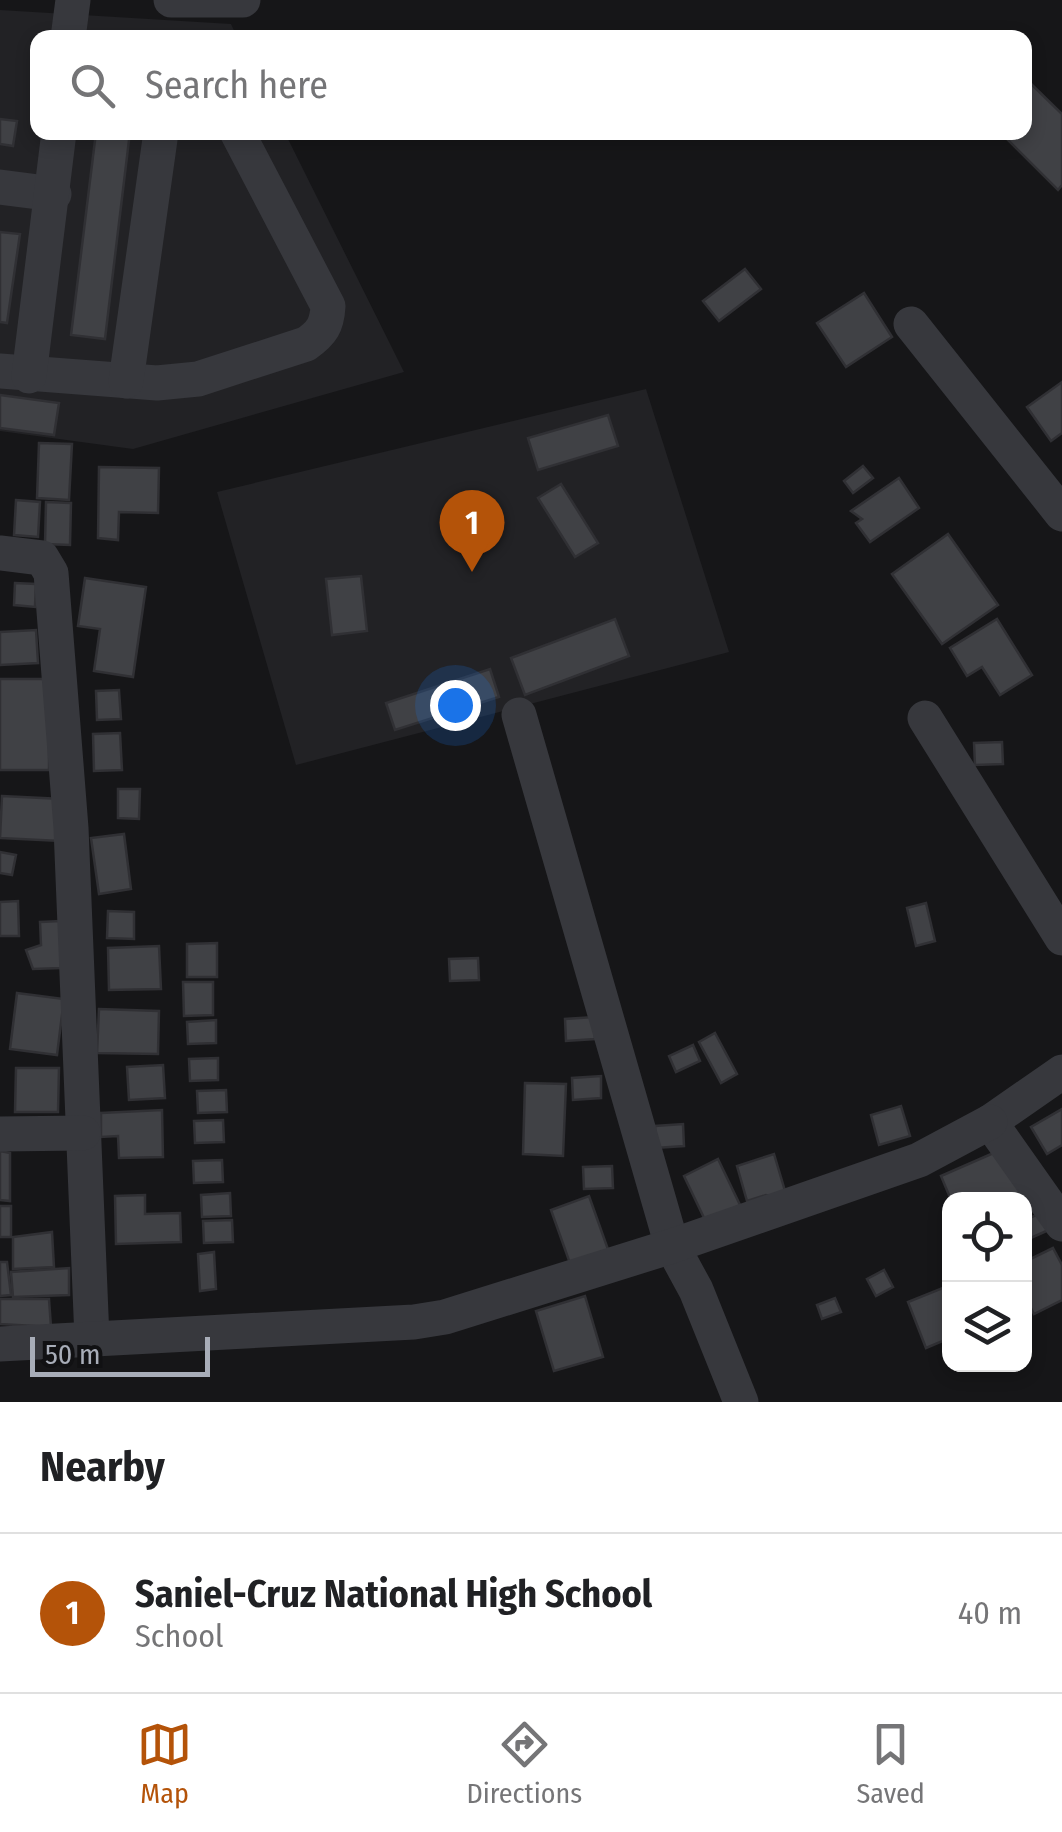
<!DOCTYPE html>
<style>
:root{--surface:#fff;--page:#f2f2f2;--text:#202124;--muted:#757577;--line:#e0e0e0;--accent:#b45309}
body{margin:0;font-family:"Fira Sans Condensed",sans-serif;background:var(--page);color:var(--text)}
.controls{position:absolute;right:30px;bottom:30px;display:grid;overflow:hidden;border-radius:20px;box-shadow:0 5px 15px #0003}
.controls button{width:90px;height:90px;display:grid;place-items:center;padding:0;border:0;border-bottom:2px solid var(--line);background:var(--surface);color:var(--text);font:50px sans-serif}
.scale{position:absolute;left:30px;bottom:25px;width:180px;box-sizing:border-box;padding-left:10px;border:5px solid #a8adb8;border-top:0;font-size:28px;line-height:35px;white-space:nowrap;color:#a8adb8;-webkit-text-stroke:8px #111113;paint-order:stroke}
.you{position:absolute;left:455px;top:705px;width:35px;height:35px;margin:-25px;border:8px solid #fff;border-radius:50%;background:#1a73e8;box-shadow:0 0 0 15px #1a73e833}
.badge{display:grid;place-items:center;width:65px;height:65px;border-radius:50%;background:var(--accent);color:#fff;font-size:32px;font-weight:700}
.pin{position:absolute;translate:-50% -82px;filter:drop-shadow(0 2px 5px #0008)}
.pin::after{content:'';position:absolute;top:52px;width:35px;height:30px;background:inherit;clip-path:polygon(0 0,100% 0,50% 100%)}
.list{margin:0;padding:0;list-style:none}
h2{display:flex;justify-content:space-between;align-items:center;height:130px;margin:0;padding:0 40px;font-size:42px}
h2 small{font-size:32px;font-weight:400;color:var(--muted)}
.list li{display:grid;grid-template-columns:65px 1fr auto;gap:30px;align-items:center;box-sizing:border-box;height:160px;padding:0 40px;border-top:2px solid var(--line)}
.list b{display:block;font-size:38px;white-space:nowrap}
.list p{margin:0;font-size:32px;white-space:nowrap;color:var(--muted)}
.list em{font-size:32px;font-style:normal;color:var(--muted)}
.icon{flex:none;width:55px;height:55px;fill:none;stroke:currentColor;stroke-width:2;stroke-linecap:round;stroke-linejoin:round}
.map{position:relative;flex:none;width:1062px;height:1402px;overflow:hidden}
.search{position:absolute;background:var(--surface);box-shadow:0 5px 15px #0003;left:30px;right:30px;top:30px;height:110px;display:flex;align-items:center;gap:25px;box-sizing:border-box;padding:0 35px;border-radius:20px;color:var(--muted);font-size:38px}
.sheet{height:290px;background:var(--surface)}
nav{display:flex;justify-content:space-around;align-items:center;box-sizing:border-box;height:140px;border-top:2px solid var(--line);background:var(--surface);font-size:28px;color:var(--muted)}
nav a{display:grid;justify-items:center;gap:5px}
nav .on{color:var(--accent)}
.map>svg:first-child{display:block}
.built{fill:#222225}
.building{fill:#404145;stroke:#303034;stroke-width:2.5}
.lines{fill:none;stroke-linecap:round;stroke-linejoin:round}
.minor{stroke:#37383d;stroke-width:35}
</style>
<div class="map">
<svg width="1062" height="1402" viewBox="0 0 1062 1402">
<rect width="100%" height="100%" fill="#161618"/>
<!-- built -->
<g class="built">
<polygon points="0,10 231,24 237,37 38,38 38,132 285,133 404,372 133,449 0,431"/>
<polygon points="646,389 729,652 296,765 217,492"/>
</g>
<!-- building -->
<g class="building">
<polygon points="1024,77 1062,114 1062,185 1058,190 1000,132 1024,132"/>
<polygon points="0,119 17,121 13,146 0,144"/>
<polygon points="96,132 130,132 105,339 71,335"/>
<polygon points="0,232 20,234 7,323 0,322"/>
<polygon points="745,269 761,289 719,321 703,301"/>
<polygon points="864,293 892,337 846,367 817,323"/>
<polygon points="1062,382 1062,433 1051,441 1027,407"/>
<polygon points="0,395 59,403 54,435 0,428"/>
<polygon points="608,415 618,446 538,470 528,438"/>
<polygon points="39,443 72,444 69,500 37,498"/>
<polygon points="863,466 873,478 853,493 844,481"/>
<polygon points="99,467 159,468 158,513 119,512 118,540 98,538"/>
<polygon points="899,478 919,508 870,542 856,523 862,519 851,511"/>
<polygon points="561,484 598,543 575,557 538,498"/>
<polygon points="16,500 40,502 38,537 14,535"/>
<polygon points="46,502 71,503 70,545 45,544"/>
<polygon points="948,534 998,605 942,644 892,574"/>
<polygon points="361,576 367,631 332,635 326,579"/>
<polygon points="85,578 146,587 133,677 94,671 100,629 78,626"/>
<polygon points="15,583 36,584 35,607 14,605"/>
<polygon points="615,619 629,656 525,695 511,658"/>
<polygon points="997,619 1032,675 1000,695 982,667 967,676 950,648"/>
<polygon points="36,630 38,663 0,665 0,632"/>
<polygon points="490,669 499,697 395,730 386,703"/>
<rect x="0" y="679" width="49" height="91"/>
<polygon points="119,690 121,719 97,720 96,691"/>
<polygon points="120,733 122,770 94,771 93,734"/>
<polygon points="1002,742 1003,764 975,765 974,743"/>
<polygon points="118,789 140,789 139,819 118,818"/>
<polygon points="2,796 62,799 60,841 0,838"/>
<polygon points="124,834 131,889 99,894 91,838"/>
<polygon points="0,852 16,855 12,875 0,873"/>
<polygon points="18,901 19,936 0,936 0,902"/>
<polygon points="926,903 935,941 916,946 907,908"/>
<polygon points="108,911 134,912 134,939 107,938"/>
<polygon points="60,921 61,968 33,969 26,950 41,945 40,922"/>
<polygon points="217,943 217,977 187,977 187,944"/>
<polygon points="159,946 161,989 109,990 108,948"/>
<polygon points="478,958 479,980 450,981 449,959"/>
<polygon points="183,982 213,982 213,1015 184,1016"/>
<polygon points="17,993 64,999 57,1055 10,1049"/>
<polygon points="99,1009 159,1011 158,1054 97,1053"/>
<polygon points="594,1017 595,1039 566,1041 565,1019"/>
<polygon points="216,1020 216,1043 188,1044 187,1022"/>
<polygon points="715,1033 737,1074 721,1083 699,1042"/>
<polygon points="693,1045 700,1061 676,1072 669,1056"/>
<polygon points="218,1058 218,1080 190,1081 189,1059"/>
<polygon points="163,1065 165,1098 129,1100 127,1067"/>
<polygon points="16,1068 59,1068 58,1112 15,1112"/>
<polygon points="601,1076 601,1098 573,1100 572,1078"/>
<polygon points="525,1083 566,1084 563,1156 523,1154"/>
<polygon points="226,1090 227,1112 198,1113 197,1091"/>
<polygon points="901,1106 910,1136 879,1145 871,1115"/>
<polygon points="1062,1109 1062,1145 1047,1154 1031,1127"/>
<polygon points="162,1110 163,1157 119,1158 118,1136 101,1137 101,1113"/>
<polygon points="223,1120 224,1142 195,1143 194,1121"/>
<polygon points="683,1124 684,1146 656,1148 655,1126"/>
<polygon points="1005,1148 1026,1196 951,1200 941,1176"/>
<polygon points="0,1151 10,1153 10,1201 0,1200"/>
<polygon points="774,1154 788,1201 766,1195 747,1201 737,1166"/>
<polygon points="718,1159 740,1205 706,1222 684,1176"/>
<polygon points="222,1160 223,1182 194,1183 193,1161"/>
<polygon points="612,1166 613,1188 584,1189 583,1167"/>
<polygon points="230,1193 231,1216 202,1217 201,1195"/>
<polygon points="145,1195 145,1214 180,1213 181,1242 116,1244 115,1196"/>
<polygon points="589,1196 610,1255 572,1269 551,1210"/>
<rect x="0" y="1206" width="11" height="31"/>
<polygon points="1044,1212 1051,1229 1024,1241 1024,1220"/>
<polygon points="232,1220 233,1242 204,1243 203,1221"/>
<polygon points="52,1232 54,1267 13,1269 13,1237"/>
<polygon points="1053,1248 1062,1265 1062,1300 1034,1314 1024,1295 1024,1262"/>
<polygon points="214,1252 216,1289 200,1291 198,1254"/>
<polygon points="0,1262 7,1262 11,1295 0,1296"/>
<polygon points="69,1268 69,1295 13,1297 11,1272"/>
<polygon points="884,1270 893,1287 876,1296 867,1279"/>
<polygon points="950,1285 950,1338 926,1348 908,1302"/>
<polygon points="585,1296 603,1357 554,1371 536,1311"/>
<polygon points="835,1298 841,1312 822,1319 817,1305"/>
<polygon points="0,1299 49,1299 51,1327 0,1324"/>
</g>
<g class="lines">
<!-- minor -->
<g class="minor">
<polyline points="171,0 243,0"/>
<polyline points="68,38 73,0"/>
<polyline points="0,187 54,194"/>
<polyline points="911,324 1062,514"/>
<path d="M0,371L157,383L198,379L306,344C322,333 327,325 328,306L237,132"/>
<polyline points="29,376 59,132"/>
<polyline points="126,381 161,132"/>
<polyline points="0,553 42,558 51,573 71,828 92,1339"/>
<polyline points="519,715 672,1246 696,1290 741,1402"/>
<polyline points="925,718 1062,938"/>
<polyline points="1062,1072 990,1122 1062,1224"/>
<polyline points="0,1134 83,1133"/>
<polyline points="0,1344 414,1322 445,1317 672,1246 919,1160 990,1122"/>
</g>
</g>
</svg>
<div class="controls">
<button><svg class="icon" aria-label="locate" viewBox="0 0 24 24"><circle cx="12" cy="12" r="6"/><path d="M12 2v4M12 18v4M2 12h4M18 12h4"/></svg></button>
<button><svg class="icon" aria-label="layers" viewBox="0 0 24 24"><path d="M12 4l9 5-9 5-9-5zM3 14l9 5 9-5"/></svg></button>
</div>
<div class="scale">50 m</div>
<div class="you"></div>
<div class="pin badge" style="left:472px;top:572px">1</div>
<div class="search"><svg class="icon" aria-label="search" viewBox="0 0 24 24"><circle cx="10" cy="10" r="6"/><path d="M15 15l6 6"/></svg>Search here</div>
</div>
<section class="sheet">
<h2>Nearby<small></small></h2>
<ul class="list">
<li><span class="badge">1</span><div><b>Saniel-Cruz National High School</b><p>School</p></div><em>40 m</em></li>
</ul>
</section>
<nav>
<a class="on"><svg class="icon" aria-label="map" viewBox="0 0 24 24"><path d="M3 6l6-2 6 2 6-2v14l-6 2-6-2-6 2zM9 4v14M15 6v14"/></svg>Map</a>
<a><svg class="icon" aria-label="directions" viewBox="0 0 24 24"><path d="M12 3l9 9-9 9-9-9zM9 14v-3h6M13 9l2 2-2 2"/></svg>Directions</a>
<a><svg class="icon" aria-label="saved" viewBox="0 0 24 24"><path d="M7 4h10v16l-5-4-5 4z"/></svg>Saved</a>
</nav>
